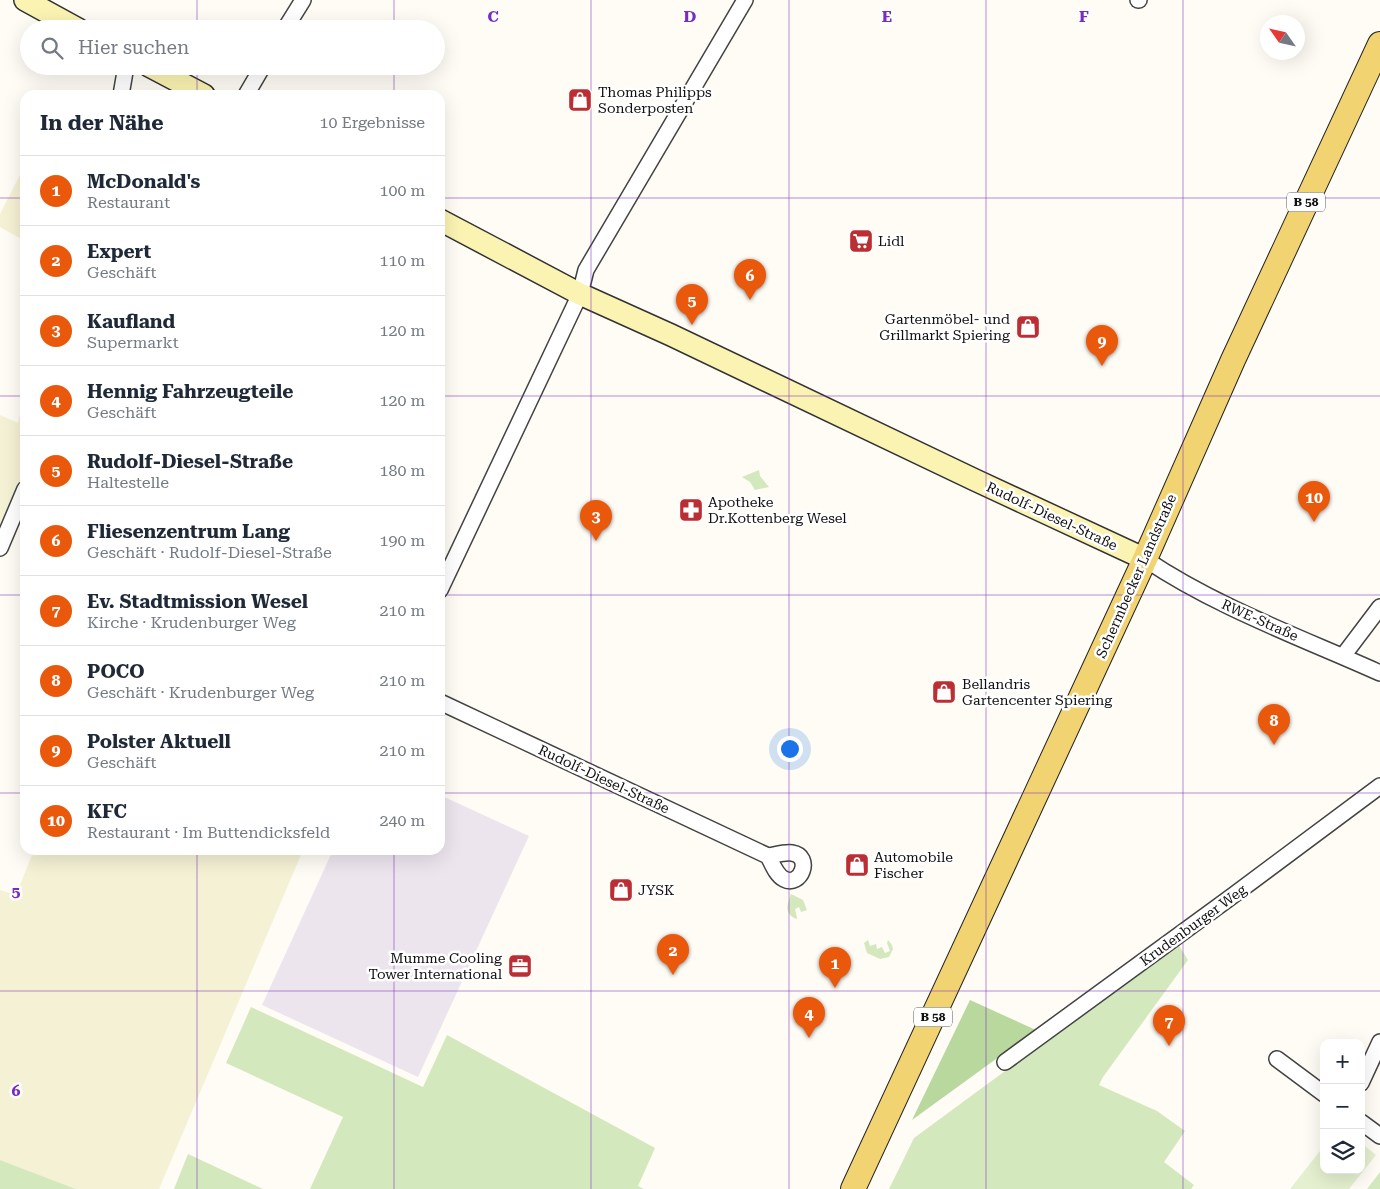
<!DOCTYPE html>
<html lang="de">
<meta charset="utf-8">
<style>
:root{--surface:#fff;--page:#f2f2f3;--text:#1f2937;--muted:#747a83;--line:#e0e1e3;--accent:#ea580c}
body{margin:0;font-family:"Roboto Serif",serif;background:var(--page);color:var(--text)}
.controls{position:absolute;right:15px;bottom:15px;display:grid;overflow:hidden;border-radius:10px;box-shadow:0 5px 20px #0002}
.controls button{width:45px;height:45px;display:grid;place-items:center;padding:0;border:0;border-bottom:1px solid var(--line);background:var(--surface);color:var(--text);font:25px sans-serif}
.compass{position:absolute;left:1260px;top:15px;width:45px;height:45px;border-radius:50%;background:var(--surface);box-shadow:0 5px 20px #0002;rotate:304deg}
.you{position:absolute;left:789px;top:748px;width:18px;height:18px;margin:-12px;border:4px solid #fff;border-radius:50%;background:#1a73e8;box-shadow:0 0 0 8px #1a73e833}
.badge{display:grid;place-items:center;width:32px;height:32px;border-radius:50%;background:var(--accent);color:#fff;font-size:16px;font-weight:700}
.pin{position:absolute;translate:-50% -41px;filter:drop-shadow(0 1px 2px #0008)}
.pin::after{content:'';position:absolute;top:26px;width:18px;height:15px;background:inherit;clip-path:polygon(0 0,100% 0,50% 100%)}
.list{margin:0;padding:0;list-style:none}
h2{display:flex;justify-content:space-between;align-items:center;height:65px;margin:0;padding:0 20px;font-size:21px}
h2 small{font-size:16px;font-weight:400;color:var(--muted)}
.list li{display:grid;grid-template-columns:32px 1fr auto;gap:15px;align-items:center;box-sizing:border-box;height:70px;padding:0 20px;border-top:1px solid var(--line)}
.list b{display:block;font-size:19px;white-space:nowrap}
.list p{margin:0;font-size:16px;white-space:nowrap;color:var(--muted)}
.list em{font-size:16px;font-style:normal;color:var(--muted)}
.icon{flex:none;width:28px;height:28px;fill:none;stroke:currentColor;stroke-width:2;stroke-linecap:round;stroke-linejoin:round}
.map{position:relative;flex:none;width:1380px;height:1189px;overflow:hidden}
.search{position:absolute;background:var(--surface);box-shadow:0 5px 20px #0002;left:20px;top:20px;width:425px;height:55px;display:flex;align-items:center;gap:12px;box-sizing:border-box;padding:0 18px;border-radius:28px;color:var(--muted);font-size:19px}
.panel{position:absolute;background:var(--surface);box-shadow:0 5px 20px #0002;left:20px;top:90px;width:425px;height:765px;border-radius:15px}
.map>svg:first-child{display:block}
.industrial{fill:#ede5ee}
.farmland{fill:#f4f1d4}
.green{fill:#d4e8be}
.forest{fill:#b8d89e}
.pitch{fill:#e4f0cf}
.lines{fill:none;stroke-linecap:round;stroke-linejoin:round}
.street-casing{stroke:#434343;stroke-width:18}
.secondary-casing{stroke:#323232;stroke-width:24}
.primary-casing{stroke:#212121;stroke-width:26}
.street{stroke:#fff;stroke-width:15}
.secondary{stroke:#fbf3b2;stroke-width:21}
.primary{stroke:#f2d371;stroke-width:24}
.grid{fill:none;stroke:#7b2cbf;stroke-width:1;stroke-opacity:0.55}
.labels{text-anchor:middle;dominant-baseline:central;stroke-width:5;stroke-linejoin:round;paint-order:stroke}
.shield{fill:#fff;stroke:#585858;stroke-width:1}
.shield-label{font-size:12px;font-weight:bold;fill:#101010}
.poi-label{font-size:14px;fill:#101010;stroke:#fff;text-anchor:start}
.street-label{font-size:14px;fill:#101010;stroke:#fff}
.grid-label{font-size:16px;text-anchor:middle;font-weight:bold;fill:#7b2cbf;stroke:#fff;stroke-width:5;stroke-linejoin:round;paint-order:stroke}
</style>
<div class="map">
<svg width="1380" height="1189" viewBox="0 0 1380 1189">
<rect width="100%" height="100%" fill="#fefcf4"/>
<!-- industrial -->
<polygon class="industrial" points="440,795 529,836 418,1077 262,1005 333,850 440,850"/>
<!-- farmland -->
<g class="farmland">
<polygon points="25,165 25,241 0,227 0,214"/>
<polygon points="25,392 25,477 0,534 0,415 18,423"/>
<polygon points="34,850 303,850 159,1189 76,1189 0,1160 0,890 16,895"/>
</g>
<!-- green -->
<g class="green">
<polygon points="759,470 760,476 769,487 755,490 750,482 742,477"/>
<path d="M791,894L803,900L807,910L801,912L799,907L795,909L797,918L796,919C784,913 787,905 791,894Z"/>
<polygon points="868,940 870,946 876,944 877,949 882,947 885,953 890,951 887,943 888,940 892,945 893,949 889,957 880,959 867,953 864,943"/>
<polygon points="1178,944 1188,960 1103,1077 1099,1085 1157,1111 1185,1131 1164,1162 1194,1185 1191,1189 889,1189 914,1138"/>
<polygon points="251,1007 423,1087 447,1035 655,1148 638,1186 644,1189 310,1189 343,1117 226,1063"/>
<polygon points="188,1154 263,1189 174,1189"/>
<polygon points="0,1160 76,1189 0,1189"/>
<polygon points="1380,1172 1380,1189 1367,1189"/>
</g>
<!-- forest -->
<polygon class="forest" points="970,1000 1036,1030 912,1120"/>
<!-- pitch -->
<polygon class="pitch" points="1361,1143 1376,1155 1349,1189 1290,1189 1324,1146 1324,1170 1361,1170"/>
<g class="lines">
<defs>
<g id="street">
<polyline points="1138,0 1139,0"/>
<polyline points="285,29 303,0"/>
<polyline points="121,95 126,66"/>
<polyline points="246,95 263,66"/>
<polyline points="0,548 25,489"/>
<path d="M1145,559C1216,607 1302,638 1380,673"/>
<polyline points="440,590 580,294 586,270 745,0"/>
<polyline points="1343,656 1380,607"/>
<path d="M440,702L768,856C775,855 784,852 792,853C813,856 801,888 784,879C776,875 772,863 768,856"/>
<polyline points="1277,1059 1324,1094"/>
<polyline points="1005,1062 1231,897 1380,786"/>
<polyline points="1361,1083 1380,1042"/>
<polyline points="1361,1122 1380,1136"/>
</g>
<g id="secondary">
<polyline points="25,0 78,29"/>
<polyline points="149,66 204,95"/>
<polyline points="440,220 580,294 671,335 975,480 1145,559"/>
</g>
<polyline id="primary" points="853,1189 1145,559 1233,360 1380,44"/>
</defs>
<!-- street casing -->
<use href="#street" class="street-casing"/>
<!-- secondary casing -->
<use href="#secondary" class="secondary-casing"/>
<!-- primary casing -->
<use href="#primary" class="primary-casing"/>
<!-- street -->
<use href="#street" class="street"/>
<!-- secondary -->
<use href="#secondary" class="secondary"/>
<!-- primary -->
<use href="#primary" class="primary"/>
</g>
<!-- grid -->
<path class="grid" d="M197,0V29M394,0V29M591,0V1189M789,0V1189M986,0V1189M1183,0V1189M197,66V95M394,66V95M0,198H25M440,198H1380M0,396H25M440,396H1380M0,595H25M440,595H1380M0,793H25M440,793H1380M197,850V1189M394,850V1189M0,991H1380"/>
<!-- icons -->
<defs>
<symbol id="shop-square" viewBox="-11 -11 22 22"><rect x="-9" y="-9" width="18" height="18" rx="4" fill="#bb2e34" stroke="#fff"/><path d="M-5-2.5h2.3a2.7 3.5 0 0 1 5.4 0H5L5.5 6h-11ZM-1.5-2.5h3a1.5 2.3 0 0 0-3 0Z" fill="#fff"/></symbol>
<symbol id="supermarket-square" viewBox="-11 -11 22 22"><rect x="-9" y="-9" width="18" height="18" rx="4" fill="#bb2e34" stroke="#fff"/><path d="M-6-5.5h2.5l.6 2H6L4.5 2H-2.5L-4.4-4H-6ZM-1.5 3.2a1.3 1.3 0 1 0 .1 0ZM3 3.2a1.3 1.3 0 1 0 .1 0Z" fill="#fff"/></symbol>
<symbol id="pharmacy-square" viewBox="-11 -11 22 22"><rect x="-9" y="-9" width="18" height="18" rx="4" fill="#bb2e34" stroke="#fff"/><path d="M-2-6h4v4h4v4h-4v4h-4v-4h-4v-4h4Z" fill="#fff"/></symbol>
<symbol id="office-square" viewBox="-11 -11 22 22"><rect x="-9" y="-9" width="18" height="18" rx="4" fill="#bb2e34" stroke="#fff"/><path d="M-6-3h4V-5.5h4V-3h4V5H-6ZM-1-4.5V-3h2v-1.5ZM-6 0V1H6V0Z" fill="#fff"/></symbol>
</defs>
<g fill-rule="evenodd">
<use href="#shop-square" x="566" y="86" width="28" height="28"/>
<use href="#supermarket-square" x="847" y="227" width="28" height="28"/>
<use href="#shop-square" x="1014" y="313" width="28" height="28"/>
<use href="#pharmacy-square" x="677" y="496" width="28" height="28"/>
<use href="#shop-square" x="930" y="678" width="28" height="28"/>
<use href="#shop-square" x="843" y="851" width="28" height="28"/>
<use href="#shop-square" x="607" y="876" width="28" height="28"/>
<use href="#office-square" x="506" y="952" width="28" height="28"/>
</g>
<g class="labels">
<!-- shield labels -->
<g class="shield">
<rect x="1287" y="192.5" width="38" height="19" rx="4"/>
<rect x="914" y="1007.5" width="38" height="19" rx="4"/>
</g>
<g class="shield-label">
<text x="1306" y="202">B 58</text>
<text x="933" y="1017">B 58</text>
</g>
<!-- poi labels -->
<g class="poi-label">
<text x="598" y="92">Thomas Philipps<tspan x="598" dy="16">Sonderposten</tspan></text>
<text x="878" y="241">Lidl</text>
<text x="1010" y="319" text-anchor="end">Gartenmöbel- und<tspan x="1010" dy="16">Grillmarkt Spiering</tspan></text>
<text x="708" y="502">Apotheke<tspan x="708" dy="16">Dr.Kottenberg Wesel</tspan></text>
<text x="962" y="684">Bellandris<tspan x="962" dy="16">Gartencenter Spiering</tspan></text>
<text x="874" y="857">Automobile<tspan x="874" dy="16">Fischer</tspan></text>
<text x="638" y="890">JYSK</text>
<text x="502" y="958" text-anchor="end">Mumme Cooling<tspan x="502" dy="16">Tower International</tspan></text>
</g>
<!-- street labels -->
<g class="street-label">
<text transform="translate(1052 516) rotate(25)">Rudolf-Diesel-Straße</text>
<text transform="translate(1136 576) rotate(-66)">Schermbecker Landstraße</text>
<text transform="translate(1260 620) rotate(24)">RWE-Straße</text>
<text transform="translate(604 779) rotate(25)">Rudolf-Diesel-Straße</text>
<text transform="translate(1193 925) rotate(-36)">Krudenburger Weg</text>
</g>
</g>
<g class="grid-label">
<text x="493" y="22">C</text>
<text x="690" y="22">D</text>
<text x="887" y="22">E</text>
<text x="1084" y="22">F</text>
<text x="16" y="897">5</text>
<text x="16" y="1096">6</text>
</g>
</svg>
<div class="controls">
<button>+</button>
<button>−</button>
<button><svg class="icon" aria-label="layers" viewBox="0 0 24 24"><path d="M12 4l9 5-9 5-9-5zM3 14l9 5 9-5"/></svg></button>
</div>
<svg class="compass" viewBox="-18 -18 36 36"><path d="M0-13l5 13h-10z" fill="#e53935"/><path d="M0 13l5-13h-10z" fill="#747a83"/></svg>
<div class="you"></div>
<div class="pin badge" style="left:835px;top:988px">1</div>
<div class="pin badge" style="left:673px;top:975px">2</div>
<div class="pin badge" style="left:596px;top:541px">3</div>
<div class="pin badge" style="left:809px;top:1038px">4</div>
<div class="pin badge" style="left:692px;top:325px">5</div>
<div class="pin badge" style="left:750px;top:300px">6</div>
<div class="pin badge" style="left:1169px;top:1046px">7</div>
<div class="pin badge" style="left:1274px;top:745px">8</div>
<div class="pin badge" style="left:1102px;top:366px">9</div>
<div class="pin badge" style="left:1314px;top:522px">10</div>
<div class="search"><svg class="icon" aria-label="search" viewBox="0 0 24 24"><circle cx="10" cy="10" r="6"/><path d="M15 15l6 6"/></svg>Hier suchen</div>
<section class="panel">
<h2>In der Nähe<small>10 Ergebnisse</small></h2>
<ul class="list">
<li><span class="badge">1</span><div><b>McDonald's</b><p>Restaurant</p></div><em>100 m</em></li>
<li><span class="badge">2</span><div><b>Expert</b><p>Geschäft</p></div><em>110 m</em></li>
<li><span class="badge">3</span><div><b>Kaufland</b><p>Supermarkt</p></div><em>120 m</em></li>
<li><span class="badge">4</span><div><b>Hennig Fahrzeugteile</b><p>Geschäft</p></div><em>120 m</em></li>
<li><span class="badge">5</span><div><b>Rudolf-Diesel-Straße</b><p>Haltestelle</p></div><em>180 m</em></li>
<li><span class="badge">6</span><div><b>Fliesenzentrum Lang</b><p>Geschäft · Rudolf-Diesel-Straße</p></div><em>190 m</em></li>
<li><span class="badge">7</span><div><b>Ev. Stadtmission Wesel</b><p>Kirche · Krudenburger Weg</p></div><em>210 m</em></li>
<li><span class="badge">8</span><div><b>POCO</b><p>Geschäft · Krudenburger Weg</p></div><em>210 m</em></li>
<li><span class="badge">9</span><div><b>Polster Aktuell</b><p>Geschäft</p></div><em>210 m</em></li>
<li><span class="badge">10</span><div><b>KFC</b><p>Restaurant · Im Buttendicksfeld</p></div><em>240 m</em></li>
</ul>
</section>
</div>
